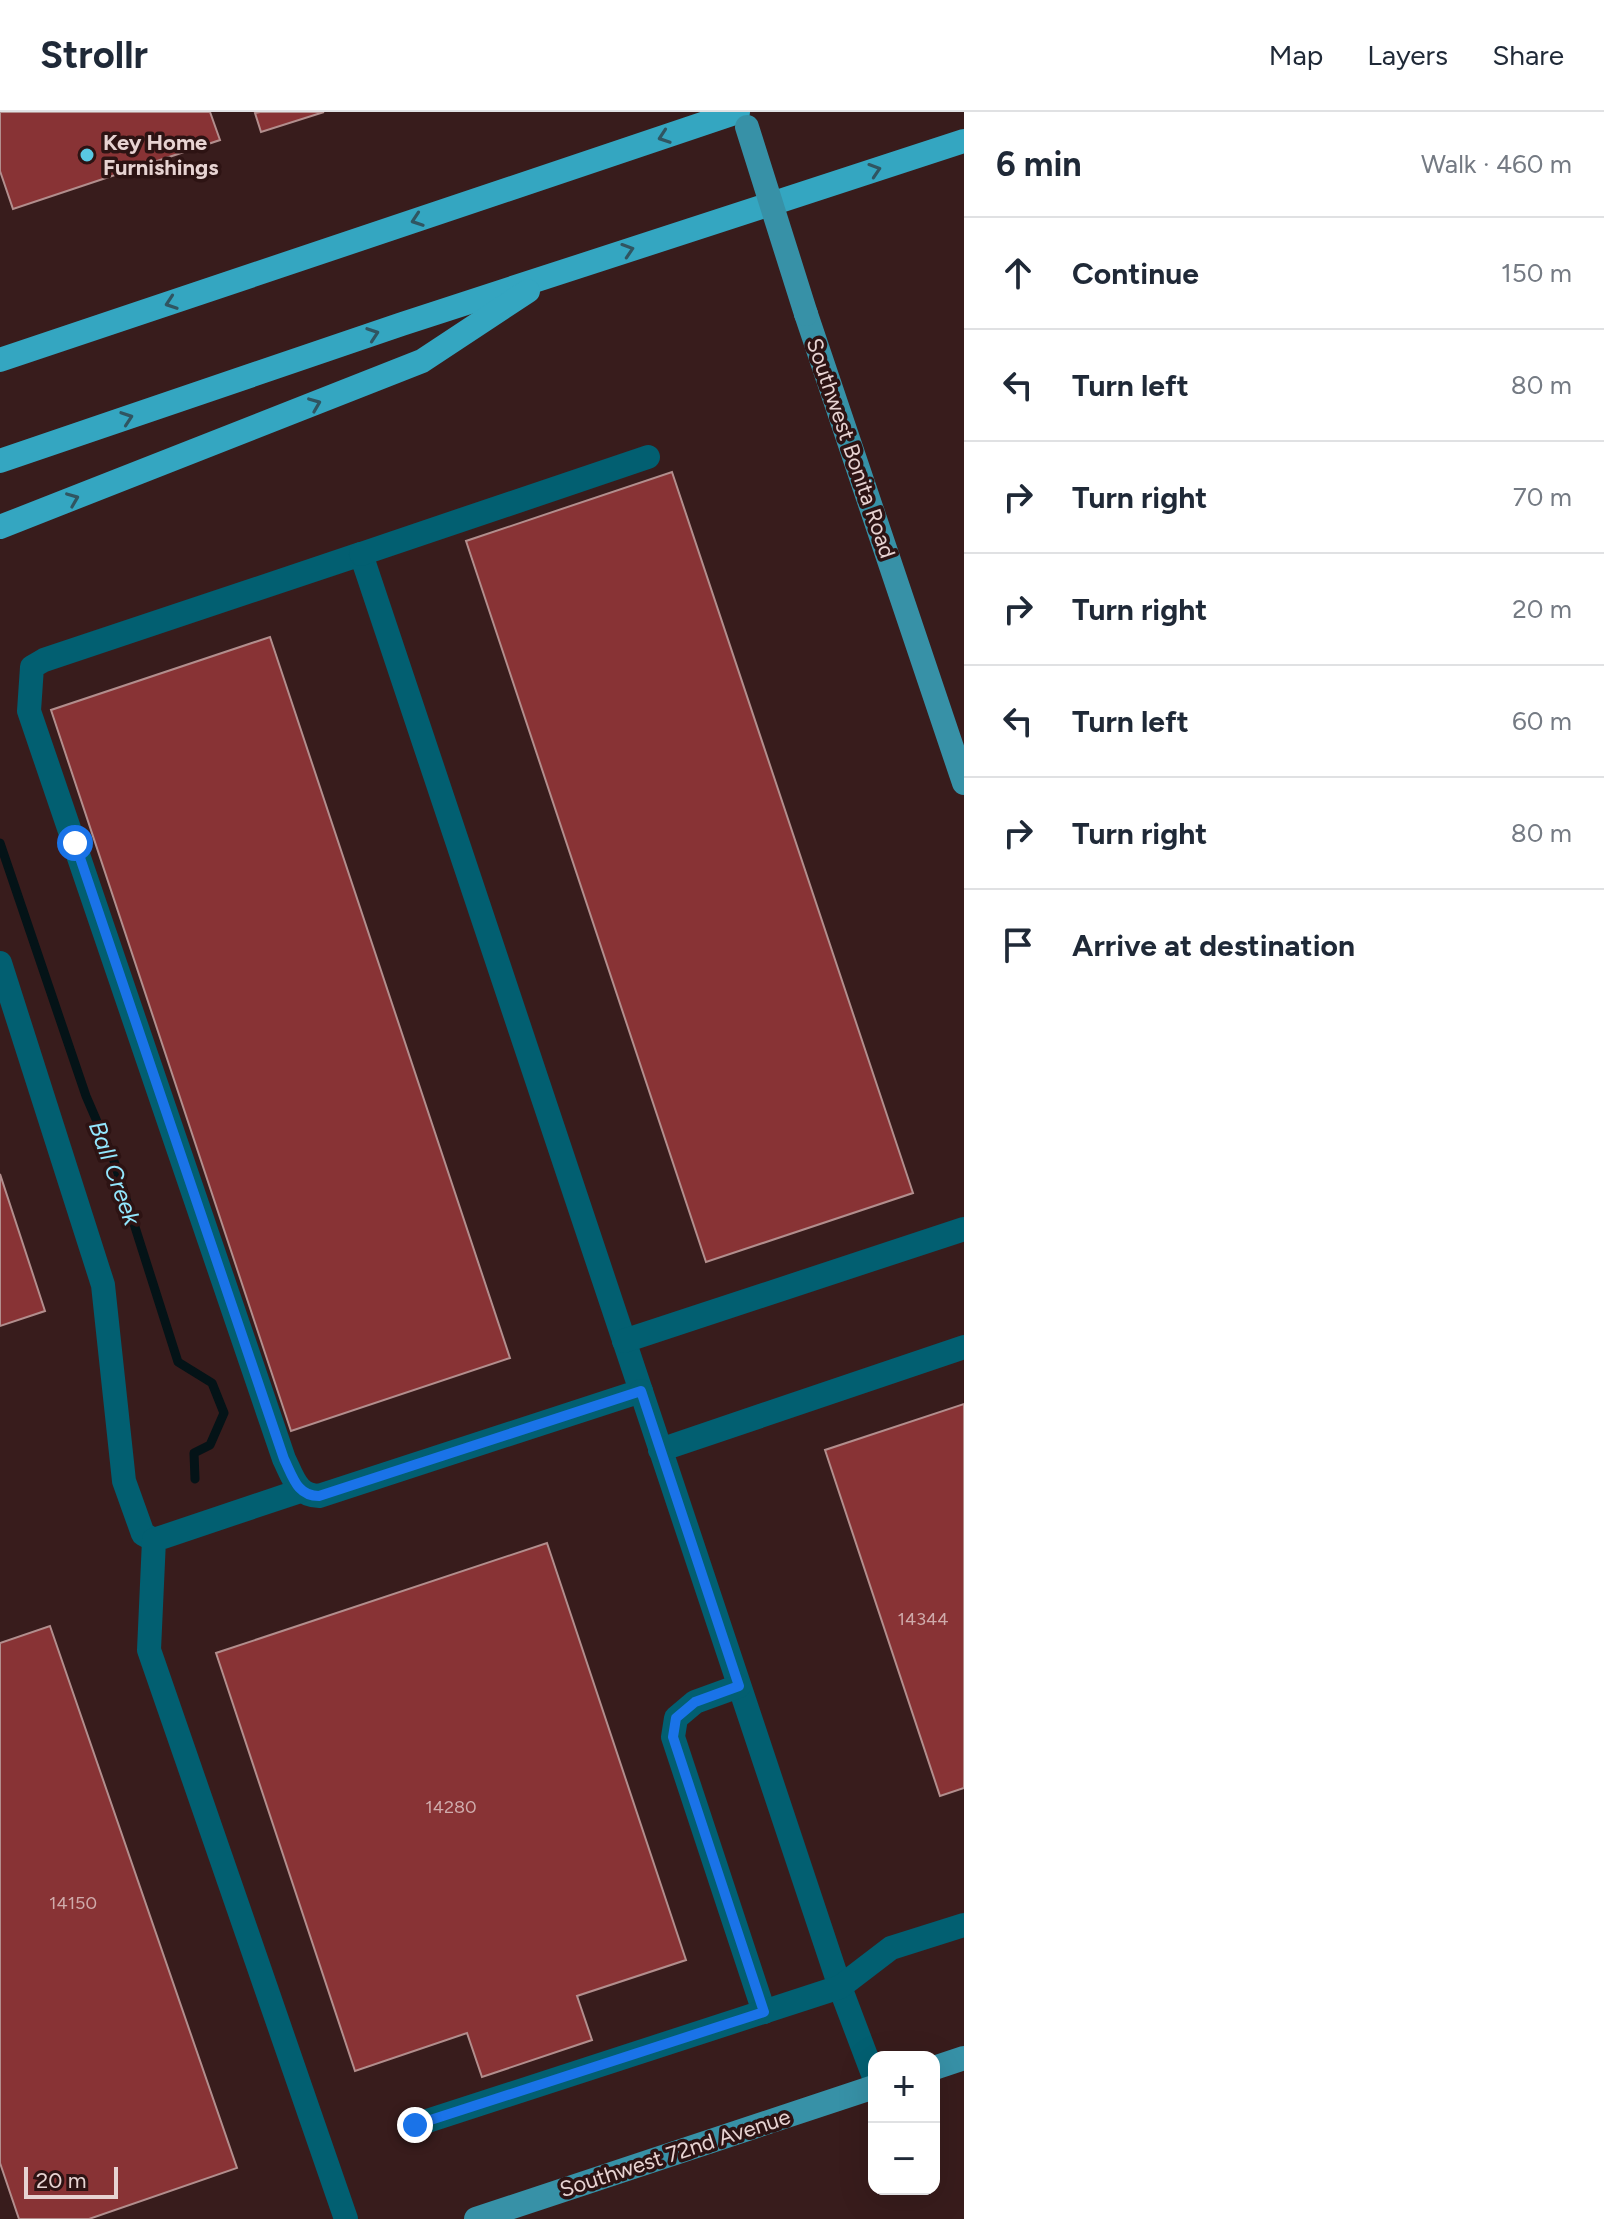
<!DOCTYPE html>
<meta charset="utf-8">
<style>
:root{--surface:#fff;--page:#f6f6f7;--text:#1f2937;--muted:#747a83;--line:#e0e1e3}
body{margin:0;font-family:Figtree,sans-serif;background:var(--page);color:var(--text)}
.controls{position:absolute;right:24px;bottom:24px;display:grid;overflow:hidden;border-radius:16px;box-shadow:0 8px 32px #0002}
.controls button{width:72px;height:72px;display:grid;place-items:center;padding:0;border:0;border-bottom:2px solid var(--line);background:var(--surface);color:var(--text);font:40px sans-serif}
.scale{position:absolute;left:24px;bottom:20px;width:94px;box-sizing:border-box;padding-left:8px;border:4px solid #e7d3d2;border-top:0;font-size:22px;line-height:28px;white-space:nowrap;color:#e7d3d2;-webkit-text-stroke:6px #2d1313;paint-order:stroke}
.stop{position:absolute;width:24px;height:24px;margin:-18px;border:6px solid #1a73e8;border-radius:50%;background:#fff}
.stop.end{background:#1a73e8;border-color:#fff;box-shadow:0 2px 8px #0008}
.list{margin:0;padding:0;list-style:none}
h2{display:flex;justify-content:space-between;align-items:center;height:104px;margin:0;padding:0 32px;font-size:34px}
h2 small{font-size:26px;font-weight:400;color:var(--muted)}
.list li{display:grid;grid-template-columns:52px 1fr auto;gap:24px;align-items:center;box-sizing:border-box;height:112px;padding:0 32px;border-top:2px solid var(--line)}
.list b{display:block;font-size:30px;white-space:nowrap}
.list em{font-size:26px;font-style:normal;color:var(--muted)}
.icon{flex:none;width:44px;height:44px;fill:none;stroke:currentColor;stroke-width:2;stroke-linecap:round;stroke-linejoin:round}
.map{position:relative;flex:none;width:964px;height:2107px;overflow:hidden}
header{display:flex;align-items:center;gap:48px;box-sizing:border-box;height:112px;padding:0 40px;background:var(--surface);border-bottom:2px solid var(--line)}
header strong{font-size:38px}
nav{display:flex;gap:44px;margin-inline-start:auto;font-size:28px}
main{display:flex}
aside{flex:1;background:var(--surface)}
.map>svg:first-child{display:block}
.lines{fill:none;stroke-linecap:round;stroke-linejoin:round}
.stream{stroke:#041317;stroke-width:9}
.building{fill:#883335;stroke:#b28e8d;stroke-width:2}
.minor{stroke:#025f71;stroke-width:24}
.major{stroke:#3791a7;stroke-width:24}
.highway{stroke:#34a6c1;stroke-width:24}
.major-bridge{stroke:#3791a7;stroke-width:24}
.oneway{stroke:#305561}
.route{stroke:#1a73e8;stroke-width:10}
.poi-dot{fill:#59c8e4;stroke:#2d1313;stroke-width:3}
.labels{text-anchor:middle;dominant-baseline:central;stroke-width:7;stroke-linejoin:round;paint-order:stroke}
.number-label{font-size:18px;fill:#cfabab}
.poi-label{font-size:22px;font-weight:bold;fill:#e7d3d2;stroke:#2d1313;text-anchor:start}
.street-label{font-size:22px;fill:#e7d3d2;stroke:#2d1313}
.water-label{font-size:24px;font-style:italic;fill:#93e7fe;stroke:#2d1313}
</style>
<header>
<strong>Strollr</strong>
<nav><a>Map</a><a>Layers</a><a>Share</a></nav>
</header>
<main>
<div class="map">
<svg width="964" height="2107" viewBox="0 0 964 2107">
<rect width="100%" height="100%" fill="#381c1c"/>
<g class="lines">
<!-- stream -->
<polyline class="stream" points="0,731 86,984 114,1049 178,1250 212,1271 224,1301 210,1333 194,1341 195,1367"/>
</g>
<!-- building -->
<g class="building">
<polygon points="0,0 210,0 220,28 13,97 0,59"/>
<polygon points="260,0 324,0 261,20 255,1"/>
<polygon points="672,360 913,1081 706,1150 466,429"/>
<polygon points="270,525 510,1246 291,1319 51,598"/>
<polygon points="0,1062 45,1199 0,1214"/>
<polygon points="964,1292 964,1676 940,1684 825,1338"/>
<polygon points="547,1431 686,1848 577,1884 592,1928 482,1965 467,1921 355,1959 216,1541"/>
<polygon points="50,1514 237,2056 89,2107 19,2107 0,2051 0,1531"/>
</g>
<g class="lines">
<!-- minor -->
<g class="minor">
<path d="M361,442L641,1279L319,1384C297,1384 293,1365 284,1347L29,599L32,555L44,548Z"/>
<polyline points="361,442 648,345"/>
<polyline points="0,851 103,1173 124,1369 143,1422 154,1428"/>
<polyline points="624,1229 964,1117"/>
<polyline points="641,1279 840,1875 874,1965"/>
<polyline points="660,1338 964,1235"/>
<polyline points="300,1379 154,1428 149,1538 346,2107"/>
<polyline points="739,1574 695,1590 676,1606 673,1625 764,1900"/>
<polyline points="415,2013 840,1875 891,1836 964,1813"/>
</g>
<!-- major -->
<g class="major">
<polyline points="806,202 964,671"/>
<polyline points="934,1956 964,1946"/>
<polyline points="476,2107 874,1975"/>
</g>
<!-- highway -->
<g class="highway">
<polyline points="0,248 738,0"/>
<polyline points="0,349 402,212 964,29"/>
<polyline points="0,415 422,249 528,179"/>
</g>
<!-- major-bridge -->
<polyline class="major-bridge" points="747,15 806,202"/>
</g>
<!-- one-way arrows -->
<defs><path id="oneway-chevron" d="M-2-3.5L2.5 0L-2 3.5" fill="none" stroke-width="1.6" stroke-linecap="round" stroke-linejoin="round" transform="scale(2)"/></defs>
<g class="oneway">
<use href="#oneway-chevron" transform="translate(664 25) rotate(161)"/>
<use href="#oneway-chevron" transform="translate(875 58) rotate(-18)"/>
<use href="#oneway-chevron" transform="translate(417 108) rotate(161)"/>
<use href="#oneway-chevron" transform="translate(628 138) rotate(-18)"/>
<use href="#oneway-chevron" transform="translate(171 191) rotate(161)"/>
<use href="#oneway-chevron" transform="translate(373 222) rotate(-19)"/>
<use href="#oneway-chevron" transform="translate(315 292) rotate(-22)"/>
<use href="#oneway-chevron" transform="translate(127 306) rotate(-19)"/>
<use href="#oneway-chevron" transform="translate(73 387) rotate(-22)"/>
</g>
<g class="lines">
<!-- route -->
<path class="route" d="M75,731L284,1347C293,1365 297,1384 319,1384L641,1279L739,1574L695,1590L676,1606L673,1625L764,1900L415,2013"/>
</g>
<!-- markers -->
<circle class="poi-dot" cx="87" cy="43" r="8"/>
<g class="labels">
<!-- number labels -->
<g class="number-label">
<text x="923" y="1507">14344</text>
<text x="451" y="1695">14280</text>
<text x="73" y="1791">14150</text>
</g>
<!-- poi labels -->
<g class="poi-label">
<text x="103" y="30">Key Home<tspan x="103" dy="25">Furnishings</tspan></text>
</g>
<!-- street labels -->
<g class="street-label">
<text transform="translate(851 336) rotate(71)">Southwest Bonita Road</text>
<text transform="translate(675 2041) rotate(-18)">Southwest 72nd Avenue</text>
</g>
<!-- water labels -->
<g class="water-label">
<text transform="translate(115 1061) rotate(70)">Ball Creek</text>
</g>
</g>
</svg>
<div class="controls">
<button>+</button>
<button>−</button>
</div>
<div class="scale">20 m</div>
<div class="stop" style="left:75px;top:731px"></div>
<div class="stop end" style="left:415px;top:2013px"></div>
</div>
<aside>
<h2>6 min<small>Walk · 460 m</small></h2>
<ul class="list">
<li><svg class="icon" aria-label="ahead" viewBox="0 0 24 24"><path d="M12 20V5M6 11l6-6 6 6"/></svg><div><b>Continue</b></div><em>150 m</em></li>
<li><svg class="icon" aria-label="left" viewBox="0 0 24 24"><path d="M17 20v-9H6M10 6l-5 5 5 5"/></svg><div><b>Turn left</b></div><em>80 m</em></li>
<li><svg class="icon" aria-label="right" viewBox="0 0 24 24"><path d="M7 20v-9h11M14 6l5 5-5 5"/></svg><div><b>Turn right</b></div><em>70 m</em></li>
<li><svg class="icon" aria-label="right" viewBox="0 0 24 24"><path d="M7 20v-9h11M14 6l5 5-5 5"/></svg><div><b>Turn right</b></div><em>20 m</em></li>
<li><svg class="icon" aria-label="left" viewBox="0 0 24 24"><path d="M17 20v-9H6M10 6l-5 5 5 5"/></svg><div><b>Turn left</b></div><em>60 m</em></li>
<li><svg class="icon" aria-label="right" viewBox="0 0 24 24"><path d="M7 20v-9h11M14 6l5 5-5 5"/></svg><div><b>Turn right</b></div><em>80 m</em></li>
<li><svg class="icon" aria-label="arrive" viewBox="0 0 24 24"><path d="M6 21V4h12l-3 4 3 4H6"/></svg><div><b>Arrive at destination</b></div></li>
</ul>
</aside>
</main>
